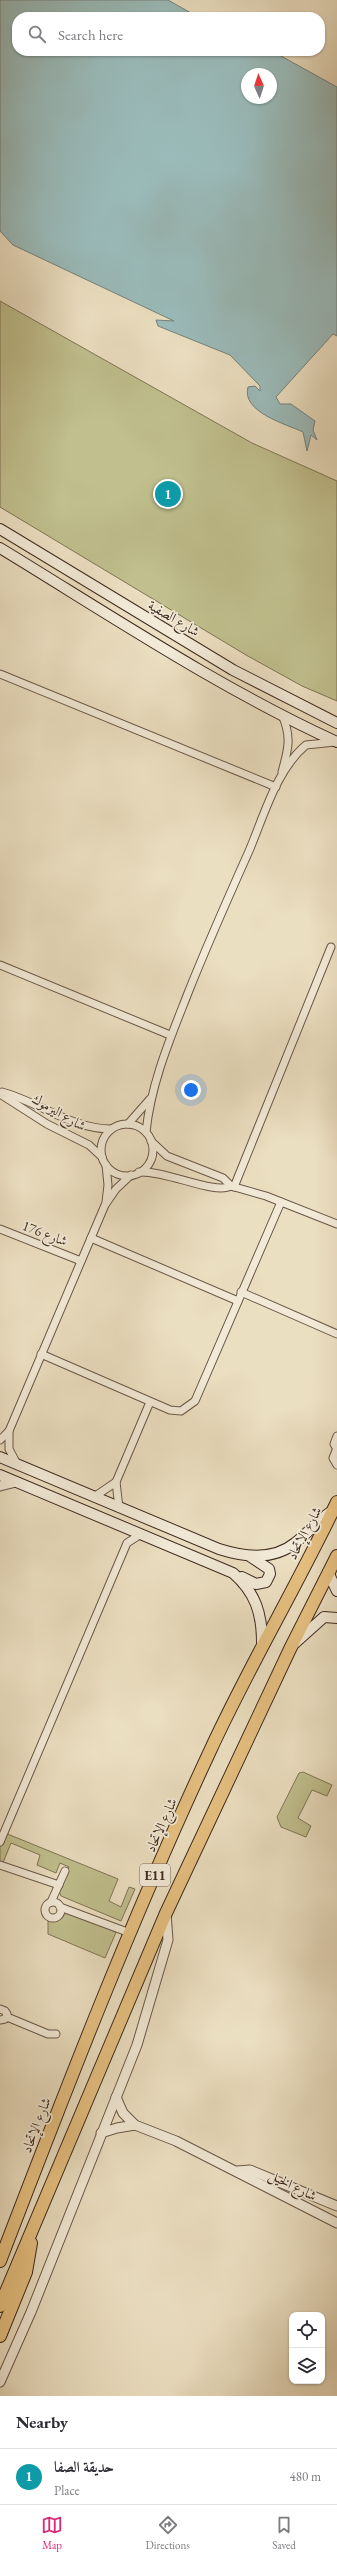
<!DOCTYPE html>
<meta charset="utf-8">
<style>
:root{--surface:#fff;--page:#f7f7f7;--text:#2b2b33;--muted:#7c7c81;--line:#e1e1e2;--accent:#db2777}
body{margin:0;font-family:"EB Garamond",Amiri,serif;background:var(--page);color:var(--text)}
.controls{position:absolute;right:12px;bottom:12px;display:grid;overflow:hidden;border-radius:8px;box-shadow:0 1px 3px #0004}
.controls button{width:36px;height:36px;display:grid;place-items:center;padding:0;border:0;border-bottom:1px solid var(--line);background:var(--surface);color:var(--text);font:20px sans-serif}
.compass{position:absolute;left:241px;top:68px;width:36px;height:36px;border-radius:50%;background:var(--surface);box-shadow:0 1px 3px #0004;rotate:357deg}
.you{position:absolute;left:191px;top:1090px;width:14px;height:14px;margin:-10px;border:3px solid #fff;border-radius:50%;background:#1a73e8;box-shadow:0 0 0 6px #1a73e833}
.badge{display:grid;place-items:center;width:26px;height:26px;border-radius:50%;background:var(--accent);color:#fff;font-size:13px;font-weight:700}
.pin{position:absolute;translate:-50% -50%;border:2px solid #fff;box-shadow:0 1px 4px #0006}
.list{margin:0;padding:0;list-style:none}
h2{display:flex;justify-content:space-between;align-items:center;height:52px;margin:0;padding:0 16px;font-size:17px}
h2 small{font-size:13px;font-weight:400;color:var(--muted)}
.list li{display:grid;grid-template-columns:26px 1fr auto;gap:12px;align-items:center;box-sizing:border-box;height:56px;padding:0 16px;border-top:1px solid var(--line)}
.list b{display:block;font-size:15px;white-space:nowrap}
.list p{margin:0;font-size:13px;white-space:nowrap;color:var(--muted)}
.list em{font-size:13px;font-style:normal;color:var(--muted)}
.icon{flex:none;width:22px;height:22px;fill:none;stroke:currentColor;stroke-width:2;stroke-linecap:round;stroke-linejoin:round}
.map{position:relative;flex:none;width:337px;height:2396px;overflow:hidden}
.search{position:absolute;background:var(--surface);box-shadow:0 1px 3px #0004;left:12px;right:12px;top:12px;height:44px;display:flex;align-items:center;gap:10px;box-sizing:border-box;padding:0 14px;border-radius:16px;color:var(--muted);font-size:15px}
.sheet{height:108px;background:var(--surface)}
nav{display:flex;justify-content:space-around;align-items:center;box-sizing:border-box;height:56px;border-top:1px solid var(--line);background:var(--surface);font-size:11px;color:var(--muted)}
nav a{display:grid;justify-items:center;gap:2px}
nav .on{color:var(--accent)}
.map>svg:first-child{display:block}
.green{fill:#c0bf8d;stroke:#7f7456}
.water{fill:#9abbba;stroke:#75817c;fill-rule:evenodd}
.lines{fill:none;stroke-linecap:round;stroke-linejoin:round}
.minor-casing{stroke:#695748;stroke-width:9}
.tertiary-casing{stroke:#695748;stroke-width:11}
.secondary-casing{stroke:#3e2a20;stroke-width:12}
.trunk-casing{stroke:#3e2a20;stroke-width:14}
.minor{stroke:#f2ead7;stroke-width:7}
.tertiary{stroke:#f2ead7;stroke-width:9}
.secondary{stroke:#f2ead7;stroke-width:10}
.trunk{stroke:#e6c080;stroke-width:12}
.labels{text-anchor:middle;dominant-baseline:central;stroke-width:3.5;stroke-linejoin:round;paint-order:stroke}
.shield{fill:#f2ead7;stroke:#746457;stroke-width:1}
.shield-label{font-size:13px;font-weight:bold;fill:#3e2a20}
.street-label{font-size:14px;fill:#3e2a20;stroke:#f2ead7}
</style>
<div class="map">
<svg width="337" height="2396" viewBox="0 0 337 2396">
<rect width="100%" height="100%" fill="#ebdfc1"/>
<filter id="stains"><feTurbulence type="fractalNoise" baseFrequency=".005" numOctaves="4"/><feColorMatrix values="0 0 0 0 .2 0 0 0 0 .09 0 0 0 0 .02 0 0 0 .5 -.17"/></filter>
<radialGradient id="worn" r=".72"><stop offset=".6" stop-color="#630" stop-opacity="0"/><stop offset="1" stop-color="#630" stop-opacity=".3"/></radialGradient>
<!-- green -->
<g class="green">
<polygon points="0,301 252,443 337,481 337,701 302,686 246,655 0,507"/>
<polygon points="303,1772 332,1785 327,1796 312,1790 298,1818 311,1826 306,1837 281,1827 277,1817 299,1773"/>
<polygon points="5,1833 118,1879 109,1901 121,1907 129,1887 135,1889 121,1921 61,1896 59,1891 69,1867 60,1863 56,1873 37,1865 40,1855 11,1843 0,1870 0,1844"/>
<polygon points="64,1908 117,1930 105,1958 48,1934 48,1920 58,1917"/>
</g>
<!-- water -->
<path class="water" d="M0,0H168L198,17H17V51H272L337,87V336L333,334L276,397L280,404H291L315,421L313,430L317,440L311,435L307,451L303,432C286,424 241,412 248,387L255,386L260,391V386L230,355L158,326L156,320L174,321L13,245L0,231ZM247,74H271V98H247Z"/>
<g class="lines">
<defs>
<g id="minor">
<polyline points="0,674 276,787"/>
<path d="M282,715C292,737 288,750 282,772"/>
<polyline points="0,965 170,1035"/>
<path d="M2,1092C39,1102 72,1129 111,1129"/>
<polyline points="0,1094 47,1124 89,1145 102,1157"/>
<polyline points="128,1124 150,1099"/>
<circle cx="127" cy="1150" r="26"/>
<path d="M146,1132C151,1083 170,1039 188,993C207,945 228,898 249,851C264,816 276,770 306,745L335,742"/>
<polyline points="151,1141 167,1156 223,1178 231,1186 266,1196 337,1224"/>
<path d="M139,1172C166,1170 214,1195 231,1186"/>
<polyline points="234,1187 331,947"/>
<polyline points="106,1202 108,1185 106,1165"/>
<polyline points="0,1229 81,1261"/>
<polyline points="91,1238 238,1301"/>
<polyline points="241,1292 337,1334"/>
<polyline points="41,1354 170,1410 181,1411 195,1401 281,1202"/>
<polyline points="9,1431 9,1449 17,1464"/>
<polyline points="337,1436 334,1444 337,1449"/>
<polyline points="0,1440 9,1431 105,1205 116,1189 131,1175"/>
<polyline points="337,1448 333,1458 337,1465"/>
<polyline points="94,1497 116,1482"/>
<polyline points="119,1508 116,1482 150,1402"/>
<polyline points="0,1842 127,1543 141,1534"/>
<polyline points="0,1865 59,1885"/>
<polyline points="51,1902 65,1871"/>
<circle cx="53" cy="1910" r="8"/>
<polyline points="60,1907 130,1933"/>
<polyline points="0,2009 5,2011 7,2014 5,2019 0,2020"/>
<polyline points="7,2017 48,2034 56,2034"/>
</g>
<g id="tertiary">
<polyline points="0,1486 16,1482"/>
<polyline points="116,2097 123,2113 135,2125 176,2141 337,2223"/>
<polyline points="101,2133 117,2128 135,2125"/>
<polyline points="237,2171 250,2170 337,2206"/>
<polyline points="0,2382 31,2312 137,2045 168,1940 166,1913"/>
</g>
<g id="secondary">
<polyline points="0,529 233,670 337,723"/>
<path d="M0,548C110,615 219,688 337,742"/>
<path d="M0,1457L219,1549C244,1557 273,1561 295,1543C308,1533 318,1520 332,1511"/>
<path d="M0,1475L233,1573C256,1593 262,1614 262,1643"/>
<polyline points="328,1572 337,1591"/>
<polyline points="242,1577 256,1584 266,1582 270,1574 269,1569 251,1557"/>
<polyline points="295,1643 324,1617 337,1618"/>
</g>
<g id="trunk">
<path d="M0,2261C66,2089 132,1918 210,1751C249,1666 297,1586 337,1502"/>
<polyline points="0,2306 166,1913 290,1649 337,1556"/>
<polyline points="0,2336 26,2272 31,2243"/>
</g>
</defs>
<!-- minor casing -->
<use href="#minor" class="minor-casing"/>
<!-- tertiary casing -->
<use href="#tertiary" class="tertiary-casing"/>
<!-- secondary casing -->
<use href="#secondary" class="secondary-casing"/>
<!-- trunk casing -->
<use href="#trunk" class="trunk-casing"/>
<!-- minor -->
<use href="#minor" class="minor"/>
<!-- tertiary -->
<use href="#tertiary" class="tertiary"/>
<!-- secondary -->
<use href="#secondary" class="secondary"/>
<!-- trunk -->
<use href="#trunk" class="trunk"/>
</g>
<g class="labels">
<!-- shield labels -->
<rect class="shield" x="140" y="1864" width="30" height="22" rx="3"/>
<g class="shield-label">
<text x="155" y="1875">E11</text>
</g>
<!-- street labels -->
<g class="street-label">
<text transform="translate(174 618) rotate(31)">شارع الصفية</text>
<text transform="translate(59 1112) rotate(30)">شارع اليرموك</text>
<text transform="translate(45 1233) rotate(21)">شارع 176</text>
<text transform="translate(304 1533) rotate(-62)">شارع الإتحاد</text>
<text transform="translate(161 1825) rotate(-66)">شارع الإتحاد</text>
<text transform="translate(36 2125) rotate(-69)">شارع الإتحاد</text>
<text transform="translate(293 2185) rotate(27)">شارع الخيل</text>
</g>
</g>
<rect width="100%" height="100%" filter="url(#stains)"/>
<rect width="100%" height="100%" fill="url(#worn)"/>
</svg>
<div class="controls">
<button><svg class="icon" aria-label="locate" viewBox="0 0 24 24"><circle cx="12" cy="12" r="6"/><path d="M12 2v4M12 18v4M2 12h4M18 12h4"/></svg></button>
<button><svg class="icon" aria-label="layers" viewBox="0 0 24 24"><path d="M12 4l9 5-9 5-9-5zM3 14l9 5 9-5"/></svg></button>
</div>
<svg class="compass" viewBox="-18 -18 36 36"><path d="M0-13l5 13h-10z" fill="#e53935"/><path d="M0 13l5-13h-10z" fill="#7c7c81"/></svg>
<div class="you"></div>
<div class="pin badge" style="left:168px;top:494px;background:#0f9aa8">1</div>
<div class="search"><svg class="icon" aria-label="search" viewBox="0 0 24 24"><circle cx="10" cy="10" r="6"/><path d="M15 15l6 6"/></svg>Search here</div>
</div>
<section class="sheet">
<h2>Nearby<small></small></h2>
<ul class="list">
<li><span class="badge" style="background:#0f9aa8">1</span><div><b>حديقة الصفا</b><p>Place</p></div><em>480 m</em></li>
</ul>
</section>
<nav>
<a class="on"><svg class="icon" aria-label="map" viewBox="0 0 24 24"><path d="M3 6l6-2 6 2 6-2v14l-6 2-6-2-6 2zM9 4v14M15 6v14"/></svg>Map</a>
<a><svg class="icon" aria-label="directions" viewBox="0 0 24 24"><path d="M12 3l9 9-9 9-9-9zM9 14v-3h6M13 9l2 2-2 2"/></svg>Directions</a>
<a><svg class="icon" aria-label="saved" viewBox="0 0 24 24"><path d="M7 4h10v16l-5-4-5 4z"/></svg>Saved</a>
</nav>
